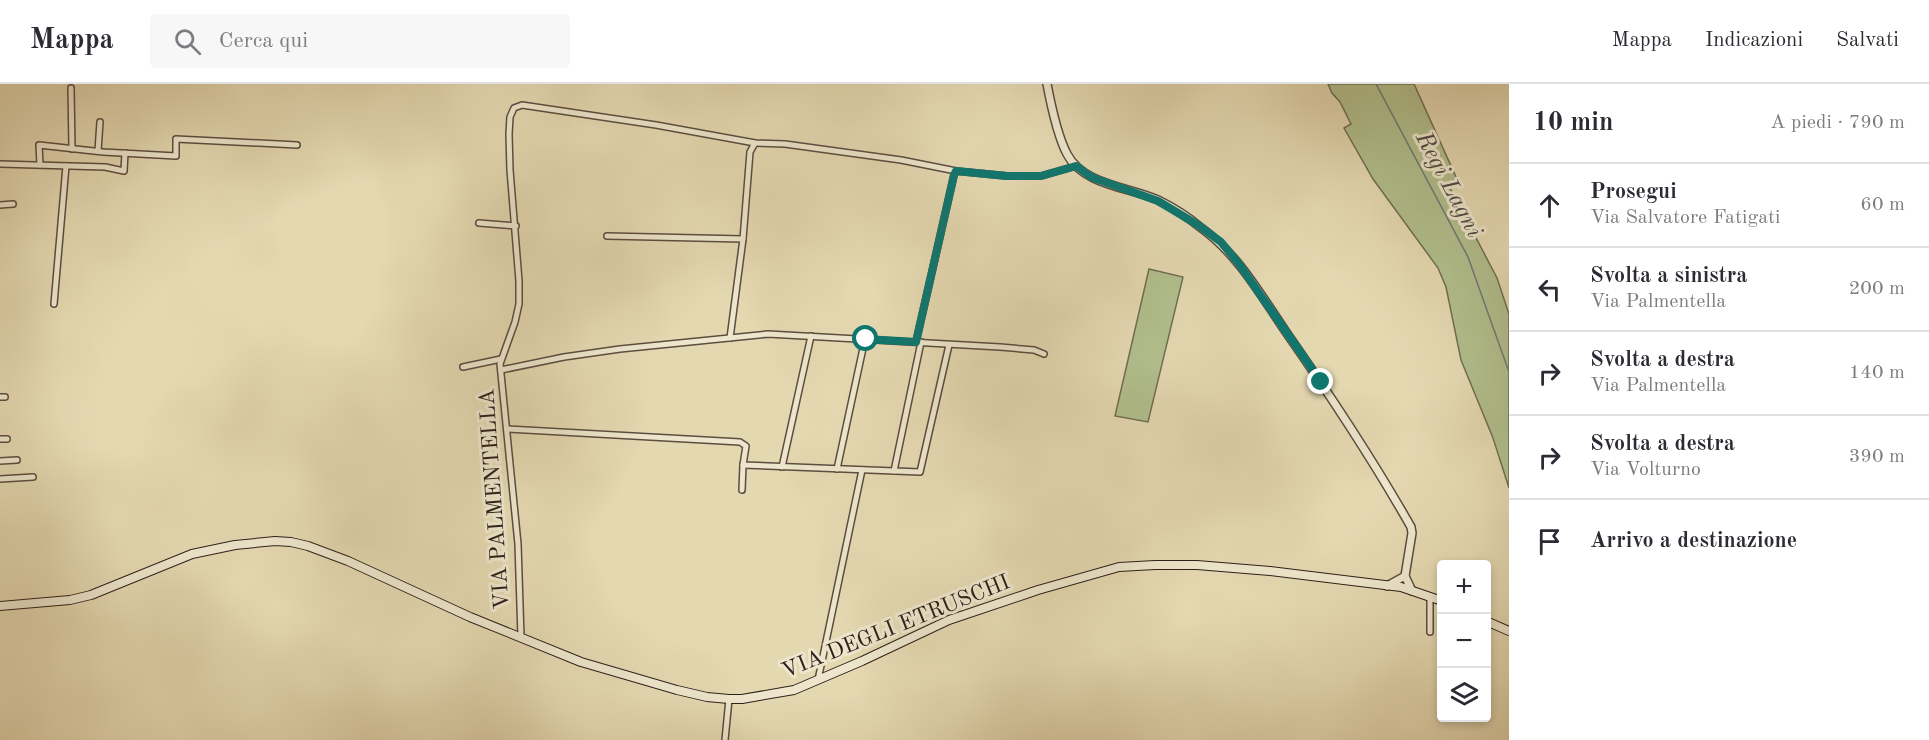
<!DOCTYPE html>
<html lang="it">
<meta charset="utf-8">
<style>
:root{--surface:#fff;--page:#f7f7f7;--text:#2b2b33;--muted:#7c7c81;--line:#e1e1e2}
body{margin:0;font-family:"Old Standard TT",serif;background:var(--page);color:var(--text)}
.controls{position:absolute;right:18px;bottom:18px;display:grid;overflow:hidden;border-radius:6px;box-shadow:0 3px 9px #0003}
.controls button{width:54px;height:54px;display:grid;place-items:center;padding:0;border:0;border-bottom:2px solid var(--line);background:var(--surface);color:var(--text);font:30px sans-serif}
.stop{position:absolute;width:18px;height:18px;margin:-14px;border:4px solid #0f766e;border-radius:50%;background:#fff}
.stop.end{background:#0f766e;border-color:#fff;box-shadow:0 2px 6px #0008}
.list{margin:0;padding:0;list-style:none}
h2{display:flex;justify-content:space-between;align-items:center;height:78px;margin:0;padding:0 24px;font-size:26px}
h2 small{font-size:20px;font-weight:400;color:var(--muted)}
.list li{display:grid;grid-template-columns:39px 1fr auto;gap:18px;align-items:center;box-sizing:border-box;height:84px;padding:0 24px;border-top:2px solid var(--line)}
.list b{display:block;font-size:22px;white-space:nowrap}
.list p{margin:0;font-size:20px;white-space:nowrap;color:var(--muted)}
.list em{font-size:20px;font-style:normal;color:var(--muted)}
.icon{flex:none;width:33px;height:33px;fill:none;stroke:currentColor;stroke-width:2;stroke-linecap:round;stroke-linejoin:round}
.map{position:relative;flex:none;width:1509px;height:656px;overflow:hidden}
header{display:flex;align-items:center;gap:36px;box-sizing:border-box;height:84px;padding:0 30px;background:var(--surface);border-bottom:2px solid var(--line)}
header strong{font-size:28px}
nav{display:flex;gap:33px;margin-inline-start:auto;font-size:21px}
.search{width:420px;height:54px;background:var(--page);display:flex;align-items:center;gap:15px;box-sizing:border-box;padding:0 21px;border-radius:6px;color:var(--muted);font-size:22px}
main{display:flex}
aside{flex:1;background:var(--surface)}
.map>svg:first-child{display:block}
.green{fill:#b1bf8d;stroke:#706f54;stroke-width:1.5}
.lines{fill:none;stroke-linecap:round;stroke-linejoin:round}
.stream{stroke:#6e7b78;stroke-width:1.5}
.minor-casing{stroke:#5c4d40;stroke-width:8}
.tertiary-casing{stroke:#5c4d40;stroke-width:10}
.secondary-casing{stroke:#2e1f1a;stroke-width:10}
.minor{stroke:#ede6cc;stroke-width:5}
.tertiary{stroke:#ede6cc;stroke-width:7}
.secondary{stroke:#ede6cc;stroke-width:8}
.route{stroke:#0f766e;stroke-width:8}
.labels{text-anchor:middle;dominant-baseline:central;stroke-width:6;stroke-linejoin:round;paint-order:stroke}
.street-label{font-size:22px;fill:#2e1f1a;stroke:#ede6cc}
.water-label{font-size:24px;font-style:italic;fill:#4e4d49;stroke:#ede6cc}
</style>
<header>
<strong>Mappa</strong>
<div class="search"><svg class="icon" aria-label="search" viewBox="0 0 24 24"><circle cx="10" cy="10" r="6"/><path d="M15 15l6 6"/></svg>Cerca qui</div>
<nav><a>Mappa</a><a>Indicazioni</a><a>Salvati</a></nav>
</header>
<main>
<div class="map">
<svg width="1509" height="656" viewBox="0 0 1509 656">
<rect width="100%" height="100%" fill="#e4d8b1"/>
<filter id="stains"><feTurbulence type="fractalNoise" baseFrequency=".00333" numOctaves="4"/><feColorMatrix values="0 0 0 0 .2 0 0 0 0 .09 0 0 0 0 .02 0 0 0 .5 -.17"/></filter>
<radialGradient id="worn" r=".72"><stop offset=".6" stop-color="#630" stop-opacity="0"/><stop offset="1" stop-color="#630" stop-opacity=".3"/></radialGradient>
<!-- green -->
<g class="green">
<polygon points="1328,0 1414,0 1456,93 1449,102 1497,194 1509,230 1509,404 1493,354 1461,276 1446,203 1438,184 1373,95 1344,44 1351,40 1340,18 1332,9"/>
<polygon points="1149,185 1183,193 1148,338 1115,332"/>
</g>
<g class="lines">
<!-- stream -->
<polyline class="stream" points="1376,0 1468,173 1509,288"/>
<defs>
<g id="minor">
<polyline points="71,4 72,65"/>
<polyline points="98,67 100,38"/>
<polyline points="0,80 105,83 124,87 125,69"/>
<polyline points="40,81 39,61 103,68 176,72 176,55 297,61"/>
<polyline points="0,121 13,120"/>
<polyline points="479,139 516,142"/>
<polyline points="607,152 743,155"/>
<polyline points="54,220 66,82"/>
<polyline points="730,254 743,155 750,68 755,59"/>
<polyline points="916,258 954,91 956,87"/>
<polyline points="463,283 501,275"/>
<polyline points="501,286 564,273 620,265 768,250 1000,263 1034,266 1044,270"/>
<polyline points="0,313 5,313"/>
<polyline points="507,345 740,358 746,362 743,381 920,388 949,261"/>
<polyline points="0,355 7,355"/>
<polyline points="0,377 17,376"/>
<polyline points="782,383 811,252"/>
<polyline points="837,385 865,255"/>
<polyline points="894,387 921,258"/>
<polyline points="0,395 33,393"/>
<polyline points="742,406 743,381"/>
<polyline points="1430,548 1430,513"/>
<polyline points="521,553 518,460 500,280 515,238 519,220 519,197 510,86 509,50 510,33 514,24 522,21 656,41 755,59 785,60 901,76 956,87 1007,92 1041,92 1076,82"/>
<polyline points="818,596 862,386"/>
<polyline points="725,656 729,615"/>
</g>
<g id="tertiary">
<path d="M1047,0C1051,21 1057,51 1067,70C1083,101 1129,103 1158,116C1172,123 1188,133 1200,143C1238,170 1260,210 1286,248C1330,311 1373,376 1411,443L1412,449L1405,492L1412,507"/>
<polyline points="1387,502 1405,492"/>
</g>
<g id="secondary">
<polyline points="0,522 70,516 91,511 192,470 235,461 275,457 291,458 308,462 348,477 470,533 581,578 677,606 707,613 729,615 742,615 794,606 862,577 949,536 1038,506 1119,483 1155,481 1197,481 1270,487 1401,503 1442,517"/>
<polyline points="1486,537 1509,547"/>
</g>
</defs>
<!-- minor casing -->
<use href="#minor" class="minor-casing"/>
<!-- tertiary casing -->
<use href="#tertiary" class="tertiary-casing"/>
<!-- secondary casing -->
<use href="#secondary" class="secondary-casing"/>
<!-- minor -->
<use href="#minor" class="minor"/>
<!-- tertiary -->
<use href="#tertiary" class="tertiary"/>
<!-- secondary -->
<use href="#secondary" class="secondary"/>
</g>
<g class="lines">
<!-- route -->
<polyline class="route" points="866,255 916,258 954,91 956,87 1007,92 1041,92 1076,82 1091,93 1158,117 1198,141 1221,158 1239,180 1321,298"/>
</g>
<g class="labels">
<!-- street labels -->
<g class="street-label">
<text transform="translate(495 415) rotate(-94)">VIA PALMENTELLA</text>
<text transform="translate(896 543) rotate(-22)">VIA DEGLI ETRUSCHI</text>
</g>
<!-- water labels -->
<g class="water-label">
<text transform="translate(1448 101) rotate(62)">Regi Lagni</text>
</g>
</g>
<rect width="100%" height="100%" filter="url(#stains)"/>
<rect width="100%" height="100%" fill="url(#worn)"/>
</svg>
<div class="controls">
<button>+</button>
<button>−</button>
<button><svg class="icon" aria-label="layers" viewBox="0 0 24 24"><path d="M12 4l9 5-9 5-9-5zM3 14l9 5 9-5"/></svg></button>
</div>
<div class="stop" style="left:866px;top:255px"></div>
<div class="stop end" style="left:1321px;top:298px"></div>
</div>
<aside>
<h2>10 min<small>A piedi · 790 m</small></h2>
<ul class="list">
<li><svg class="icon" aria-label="ahead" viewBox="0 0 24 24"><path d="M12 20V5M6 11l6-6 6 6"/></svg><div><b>Prosegui</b><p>Via Salvatore Fatigati</p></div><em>60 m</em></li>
<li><svg class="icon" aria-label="left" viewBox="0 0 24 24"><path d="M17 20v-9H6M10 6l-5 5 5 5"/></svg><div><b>Svolta a sinistra</b><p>Via Palmentella</p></div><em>200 m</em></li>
<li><svg class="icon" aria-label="right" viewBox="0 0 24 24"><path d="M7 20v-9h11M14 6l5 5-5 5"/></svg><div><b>Svolta a destra</b><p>Via Palmentella</p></div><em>140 m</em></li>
<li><svg class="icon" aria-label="right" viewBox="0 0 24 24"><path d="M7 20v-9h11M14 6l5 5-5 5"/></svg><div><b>Svolta a destra</b><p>Via Volturno</p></div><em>390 m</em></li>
<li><svg class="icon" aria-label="arrive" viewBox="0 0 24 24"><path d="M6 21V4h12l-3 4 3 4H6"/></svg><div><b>Arrivo a destinazione</b></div></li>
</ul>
</aside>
</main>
